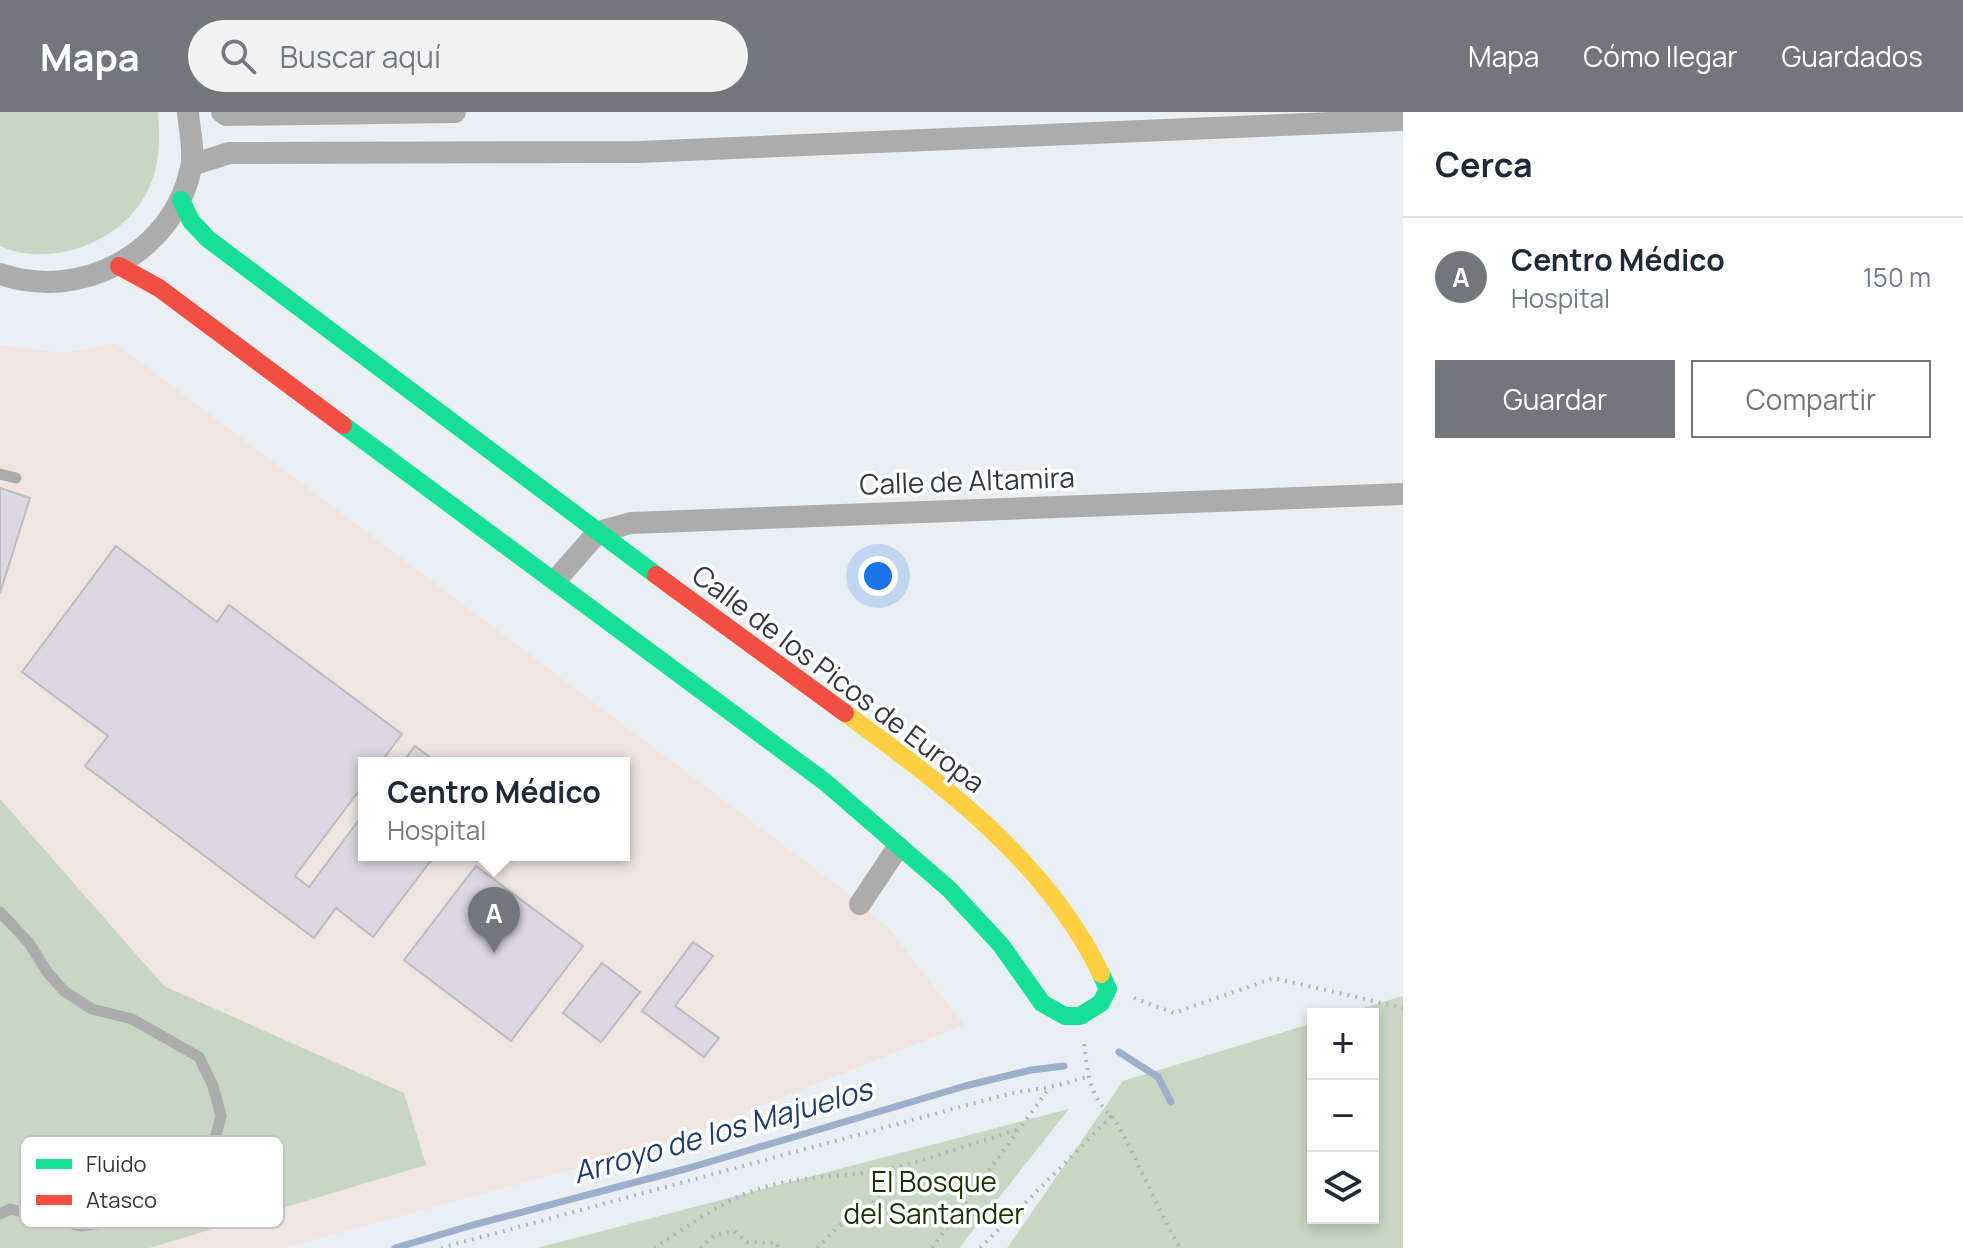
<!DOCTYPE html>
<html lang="es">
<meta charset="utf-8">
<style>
:root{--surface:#fff;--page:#f2f2f3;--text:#1f2937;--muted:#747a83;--line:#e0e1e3;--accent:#73777b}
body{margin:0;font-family:Manrope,sans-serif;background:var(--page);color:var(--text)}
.controls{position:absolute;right:24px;bottom:24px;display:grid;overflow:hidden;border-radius:0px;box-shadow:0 4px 12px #0003}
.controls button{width:72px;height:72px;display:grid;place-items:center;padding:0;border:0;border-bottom:2px solid var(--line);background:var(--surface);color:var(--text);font:40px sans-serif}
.you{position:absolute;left:878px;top:464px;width:28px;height:28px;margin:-20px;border:6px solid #fff;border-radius:50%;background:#1a73e8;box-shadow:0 0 0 12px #1a73e833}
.badge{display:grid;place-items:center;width:52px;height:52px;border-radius:50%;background:var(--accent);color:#fff;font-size:26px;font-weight:700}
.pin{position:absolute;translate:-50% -66px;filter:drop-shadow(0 2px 4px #0008)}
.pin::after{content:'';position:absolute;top:42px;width:28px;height:24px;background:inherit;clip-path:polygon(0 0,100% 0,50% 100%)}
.popup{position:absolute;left:358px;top:645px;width:272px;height:104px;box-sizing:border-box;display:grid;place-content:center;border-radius:0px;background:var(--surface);filter:drop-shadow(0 2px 6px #0005);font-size:26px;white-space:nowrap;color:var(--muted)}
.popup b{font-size:30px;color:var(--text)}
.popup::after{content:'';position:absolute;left:50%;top:100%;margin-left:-16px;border:16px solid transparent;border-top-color:var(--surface)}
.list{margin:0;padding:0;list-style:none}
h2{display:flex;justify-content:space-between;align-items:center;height:104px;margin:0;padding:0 32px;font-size:34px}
h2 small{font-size:26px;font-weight:400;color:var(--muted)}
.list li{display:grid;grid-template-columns:52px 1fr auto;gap:24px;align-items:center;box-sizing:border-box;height:120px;padding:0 32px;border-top:2px solid var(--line)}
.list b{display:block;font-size:30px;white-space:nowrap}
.list p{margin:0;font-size:26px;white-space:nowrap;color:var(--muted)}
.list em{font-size:26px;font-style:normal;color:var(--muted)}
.actions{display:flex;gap:16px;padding:24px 32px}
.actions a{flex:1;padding:18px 0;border:2px solid var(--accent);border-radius:0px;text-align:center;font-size:28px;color:var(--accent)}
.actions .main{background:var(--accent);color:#fff}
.icon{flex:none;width:44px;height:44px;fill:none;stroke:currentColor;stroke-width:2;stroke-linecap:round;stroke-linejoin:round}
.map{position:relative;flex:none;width:1403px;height:1136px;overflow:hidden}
header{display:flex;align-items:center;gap:48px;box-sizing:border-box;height:112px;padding:0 40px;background:var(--accent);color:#fff}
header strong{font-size:38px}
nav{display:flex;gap:44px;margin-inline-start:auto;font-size:28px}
.search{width:560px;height:72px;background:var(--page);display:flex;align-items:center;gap:20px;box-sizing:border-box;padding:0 28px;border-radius:44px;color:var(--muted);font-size:30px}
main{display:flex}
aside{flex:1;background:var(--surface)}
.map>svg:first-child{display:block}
.commercial{fill:#f0e5e1;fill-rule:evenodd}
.green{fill:#c8d6c4}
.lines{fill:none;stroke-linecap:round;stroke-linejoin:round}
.stream{stroke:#9cafcb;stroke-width:7}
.building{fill:#dcd8e3;stroke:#bcbcc1;stroke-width:2}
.path{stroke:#b2b3b5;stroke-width:4;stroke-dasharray:2 6;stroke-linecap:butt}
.lane{stroke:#adacad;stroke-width:11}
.street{stroke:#adacad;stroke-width:22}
.fast{stroke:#16e098;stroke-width:18}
.slow{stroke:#ffcf43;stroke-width:18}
.jam{stroke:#f24e42;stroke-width:18}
.labels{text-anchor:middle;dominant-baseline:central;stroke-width:7;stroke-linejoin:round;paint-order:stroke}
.street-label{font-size:28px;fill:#33363a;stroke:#fff}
.park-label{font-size:28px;fill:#1b3101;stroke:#fff}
.water-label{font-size:30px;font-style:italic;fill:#1d3d70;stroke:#fff}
.key{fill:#fff;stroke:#c2c3c4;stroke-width:2}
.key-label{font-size:22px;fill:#33363a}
</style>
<header>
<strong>Mapa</strong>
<div class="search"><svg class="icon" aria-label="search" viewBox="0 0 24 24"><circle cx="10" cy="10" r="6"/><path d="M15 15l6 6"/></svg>Buscar aquí</div>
<nav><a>Mapa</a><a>Cómo llegar</a><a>Guardados</a></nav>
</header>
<main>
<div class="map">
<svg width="1403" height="1136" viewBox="0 0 1403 1136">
<rect width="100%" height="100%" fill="#eaeff4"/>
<!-- commercial -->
<path class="commercial" d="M115,231L843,778L891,819L964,913L668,1031L284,1136H0V233L64,241ZM364,651H624V743H364Z"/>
<!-- green -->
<g class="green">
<path d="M0,0H158C160,28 160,53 148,78C124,130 51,157 0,134Z"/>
<polygon points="0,687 164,874 404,981 426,1053 149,1136 0,1136"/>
<polygon points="1403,884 1403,1136 1007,1136 1123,969 1313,911 1313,1106 1373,1106 1373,902 1343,902"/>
<polygon points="1069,997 959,1136 537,1136"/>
</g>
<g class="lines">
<!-- stream -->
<g class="stream">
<polyline points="1119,940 1158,965 1171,990"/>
<polyline points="395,1136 473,1113 689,1056 965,974 1031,958 1064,954"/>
</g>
</g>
<!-- building -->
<g class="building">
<polygon points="0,376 30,386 0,481"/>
<polygon points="116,434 217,510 229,493 402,622 380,651 364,651 364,672 295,764 309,775 364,701 364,743 435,743 373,825 336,796 314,826 85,654 108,624 22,560"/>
<polygon points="415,634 438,651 402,651"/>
<polygon points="476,754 583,834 511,929 404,848"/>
<polygon points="693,830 713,844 675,894 719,926 704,945 642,899"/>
<polygon points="602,851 640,880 601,930 563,901"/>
</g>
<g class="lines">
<!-- path -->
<g class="path">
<polyline points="1134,886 1174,901 1274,866 1403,896"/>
<path d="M1112,1004C1138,1046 1155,1093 1180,1136"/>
<polyline points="441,1136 1012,981 1050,975 1088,965"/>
<path d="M654,1136C690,1113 729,1083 772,1073C812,1063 852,1065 892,1056C936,1046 978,1029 1021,1017"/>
<polyline points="700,1136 715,1123 734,1119 747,1130 777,1131 778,1136"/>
<polyline points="817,1136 839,1114 875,1089 894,1056"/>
<polyline points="932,1136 1050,975"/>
<path d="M980,1136L1112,1004C1089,986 1087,957 1084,930"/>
</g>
<!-- lane -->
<g class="lane">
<polyline points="0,362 16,366"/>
<polyline points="0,800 29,831 48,861 65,880 92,897 132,907 199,945 213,974 221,1004 216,1023 198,1052 169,1083 143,1101 112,1110 80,1114 10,1097 0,1102"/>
</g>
<!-- street -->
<g class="street">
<polyline points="222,0 226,3 455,0"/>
<polyline points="192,53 229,41 639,40 1403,8"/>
<path d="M0,162C81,190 173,141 191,56C195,39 189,17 188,0"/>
<polyline points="556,468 598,420 631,411 1403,382"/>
<polyline points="860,792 898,735"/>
</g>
<!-- fast -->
<g class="fast">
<polyline points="181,88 191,109 208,127 656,463"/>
<polyline points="343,313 825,670 949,777 1001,833 1042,891 1065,904 1080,904 1101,891 1108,877 1101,862"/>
</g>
<!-- slow -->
<path class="slow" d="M845,601C942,672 1048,750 1101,862"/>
<!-- jam -->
<g class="jam">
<polyline points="119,154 159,176 343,313"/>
<polyline points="656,463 845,601"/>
</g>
</g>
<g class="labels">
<!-- street labels -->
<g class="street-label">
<text transform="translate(967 368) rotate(-2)">Calle de Altamira</text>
<text transform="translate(839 566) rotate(37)">Calle de los Picos de Europa</text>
</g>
<!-- park labels -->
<g class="park-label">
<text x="934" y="1069">El Bosque<tspan x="934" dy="32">del Santander</tspan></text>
</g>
<!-- water labels -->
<g class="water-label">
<text transform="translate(722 1018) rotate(-16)">Arroyo de los Majuelos</text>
</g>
</g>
<!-- legend -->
<rect x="20" y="1024" width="264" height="92" rx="12" class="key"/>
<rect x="36" y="1047" width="36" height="10" fill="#16e098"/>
<rect x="36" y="1083" width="36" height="10" fill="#f24e42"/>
<g class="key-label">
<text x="86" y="1060">Fluido</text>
<text x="86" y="1096">Atasco</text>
</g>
</svg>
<div class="controls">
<button>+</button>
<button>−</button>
<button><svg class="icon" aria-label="layers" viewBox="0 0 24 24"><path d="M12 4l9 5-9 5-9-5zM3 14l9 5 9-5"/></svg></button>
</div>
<div class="you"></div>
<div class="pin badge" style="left:494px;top:841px">A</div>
<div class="popup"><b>Centro Médico</b>Hospital</div>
</div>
<aside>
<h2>Cerca<small></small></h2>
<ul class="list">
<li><span class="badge">A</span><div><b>Centro Médico</b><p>Hospital</p></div><em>150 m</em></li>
</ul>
<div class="actions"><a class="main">Guardar</a><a>Compartir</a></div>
</aside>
</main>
